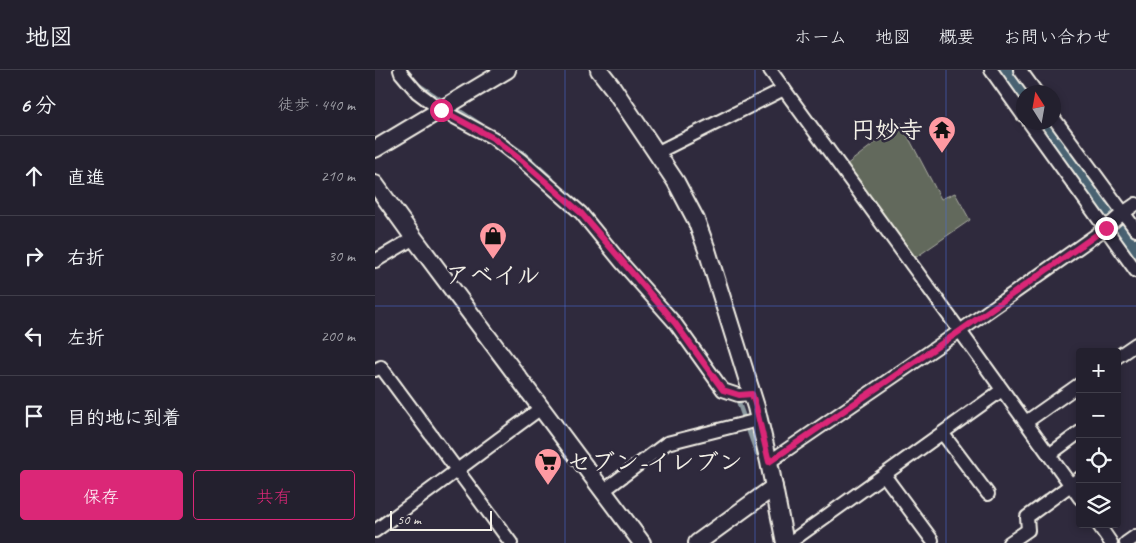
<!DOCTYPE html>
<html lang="ja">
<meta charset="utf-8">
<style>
:root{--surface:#23202e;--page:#2f2d3a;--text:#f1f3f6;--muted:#a3a3aa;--line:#403e4a;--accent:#db2777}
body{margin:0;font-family:Caveat,"Klee One",sans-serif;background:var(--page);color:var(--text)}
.controls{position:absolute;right:15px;bottom:15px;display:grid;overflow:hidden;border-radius:5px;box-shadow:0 2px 8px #0003}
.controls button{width:45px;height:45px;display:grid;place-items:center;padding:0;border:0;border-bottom:1px solid var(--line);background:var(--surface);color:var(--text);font:25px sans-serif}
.compass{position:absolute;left:641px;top:15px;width:45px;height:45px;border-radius:50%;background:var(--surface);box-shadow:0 2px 8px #0003;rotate:349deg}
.scale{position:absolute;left:15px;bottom:12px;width:102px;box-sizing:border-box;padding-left:5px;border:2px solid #f4f1e8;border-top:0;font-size:14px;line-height:18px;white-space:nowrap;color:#f4f1e8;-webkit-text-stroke:4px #2f2a3d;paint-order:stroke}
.stop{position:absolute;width:15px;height:15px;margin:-11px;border:4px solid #db2777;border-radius:50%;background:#fff}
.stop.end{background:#db2777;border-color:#fff;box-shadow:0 1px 5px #0008}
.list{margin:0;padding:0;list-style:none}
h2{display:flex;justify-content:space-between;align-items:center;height:65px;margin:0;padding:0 20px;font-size:21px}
h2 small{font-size:16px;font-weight:400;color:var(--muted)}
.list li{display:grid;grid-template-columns:32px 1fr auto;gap:15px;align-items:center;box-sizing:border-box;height:80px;padding:0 20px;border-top:1px solid var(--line)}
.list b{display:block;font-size:19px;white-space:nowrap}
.list em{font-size:16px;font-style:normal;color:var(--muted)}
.actions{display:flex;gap:10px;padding:15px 20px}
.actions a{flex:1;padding:11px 0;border:1px solid var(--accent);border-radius:5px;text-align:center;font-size:18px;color:var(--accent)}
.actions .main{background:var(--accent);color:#fff}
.icon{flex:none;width:28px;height:28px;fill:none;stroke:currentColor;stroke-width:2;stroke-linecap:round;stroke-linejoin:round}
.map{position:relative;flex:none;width:761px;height:473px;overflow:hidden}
header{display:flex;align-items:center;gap:30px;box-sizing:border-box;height:70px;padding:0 25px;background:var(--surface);border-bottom:1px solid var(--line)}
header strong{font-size:24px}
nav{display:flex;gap:28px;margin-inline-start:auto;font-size:18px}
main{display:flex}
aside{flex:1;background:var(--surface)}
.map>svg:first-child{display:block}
.green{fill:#62695c;stroke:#abada2}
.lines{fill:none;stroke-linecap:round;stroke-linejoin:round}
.stream{stroke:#8d9ba1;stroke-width:4.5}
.river{stroke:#496272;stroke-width:25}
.minor-casing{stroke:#f4f1e8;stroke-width:16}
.tertiary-casing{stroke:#f4f1e8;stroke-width:20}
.minor{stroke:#2f2a3d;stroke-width:12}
.tertiary{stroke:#2f2a3d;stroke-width:16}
.route{stroke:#db2777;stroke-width:6}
.grid{fill:none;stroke:#486fdb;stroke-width:1;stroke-opacity:0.55}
.labels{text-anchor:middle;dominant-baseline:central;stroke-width:5;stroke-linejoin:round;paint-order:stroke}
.poi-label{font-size:24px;font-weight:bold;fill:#f4f1e8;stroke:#2f2a3d;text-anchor:end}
</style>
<header>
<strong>地図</strong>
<nav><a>ホーム</a><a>地図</a><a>概要</a><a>お問い合わせ</a></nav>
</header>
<main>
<aside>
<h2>6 分<small>徒歩 · 440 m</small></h2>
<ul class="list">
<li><svg class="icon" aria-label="ahead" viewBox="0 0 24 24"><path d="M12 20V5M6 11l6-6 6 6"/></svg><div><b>直進</b></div><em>210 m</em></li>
<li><svg class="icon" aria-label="right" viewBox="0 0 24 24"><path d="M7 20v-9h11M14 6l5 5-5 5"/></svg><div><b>右折</b></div><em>30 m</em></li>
<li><svg class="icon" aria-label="left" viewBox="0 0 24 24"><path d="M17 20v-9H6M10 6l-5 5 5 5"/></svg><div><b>左折</b></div><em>200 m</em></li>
<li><svg class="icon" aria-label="arrive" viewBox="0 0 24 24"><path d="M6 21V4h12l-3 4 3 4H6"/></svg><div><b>目的地に到着</b></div></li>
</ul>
<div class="actions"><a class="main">保存</a><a>共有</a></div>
</aside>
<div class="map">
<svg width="761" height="473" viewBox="0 0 761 473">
<rect width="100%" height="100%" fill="#2f2a3d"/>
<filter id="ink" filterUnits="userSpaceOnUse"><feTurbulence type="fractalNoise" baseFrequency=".02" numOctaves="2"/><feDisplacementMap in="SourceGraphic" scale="10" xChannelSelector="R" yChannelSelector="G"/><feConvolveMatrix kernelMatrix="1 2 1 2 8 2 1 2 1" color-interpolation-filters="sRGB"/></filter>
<g filter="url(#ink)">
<!-- green -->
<polygon class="green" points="526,53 566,129 580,123 595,150 537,190 471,95"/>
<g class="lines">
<!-- stream -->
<g class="stream">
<polyline points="41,13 68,31"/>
<polyline points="80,38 106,55"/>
<polyline points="135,74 147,82 177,109"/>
<polyline points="362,328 382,384"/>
</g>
<!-- river -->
<g class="river">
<polyline points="632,0 648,23"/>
<polyline points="670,52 761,178"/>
</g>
<defs>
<g id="minor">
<polyline points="25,0 26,3 42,22 66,40 118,68 147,91 206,143 246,192 300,253 348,320 363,325 377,324"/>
<polyline points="395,0 585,261 705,428"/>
<polyline points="616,0 648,45"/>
<polyline points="645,0 661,22"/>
<polyline points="678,47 761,160"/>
<polyline points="654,52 761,201"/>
<polyline points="281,83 409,19"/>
<polyline points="0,191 39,168"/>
<polyline points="742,287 761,274"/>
<polyline points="0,300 6,297 136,473"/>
<polyline points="651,352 705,314"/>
<polyline points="568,364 613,424"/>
<polyline points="674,385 705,362"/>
<polyline points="394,392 585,261 731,158 748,143 761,134"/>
<polyline points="509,405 557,470"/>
<polyline points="228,421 292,373 383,350"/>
<polyline points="723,454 736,473"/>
<polyline points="0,461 166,338"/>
<polyline points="414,473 627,320"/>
<polyline points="634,473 653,460 652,447 705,408"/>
<polyline points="751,473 761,466"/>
</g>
<g id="tertiary">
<polyline points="224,0 238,18 301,112 321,150 332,180 381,337 394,392 410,473"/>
<polyline points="0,79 132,0"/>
<polyline points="0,114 39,168 267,473"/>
<polyline points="322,473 399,417"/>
</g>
</defs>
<!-- minor casing -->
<use href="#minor" class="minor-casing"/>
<!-- tertiary casing -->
<use href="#tertiary" class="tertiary-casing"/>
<!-- minor -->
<use href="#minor" class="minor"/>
<!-- tertiary -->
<use href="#tertiary" class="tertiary"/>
</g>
</g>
<g class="lines" filter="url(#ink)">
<!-- route -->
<polyline class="route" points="66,40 118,68 147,91 206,143 300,253 348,320 364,325 377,324 381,337 394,392 585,261 731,158"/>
</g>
<!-- grid -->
<path class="grid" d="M190,0V473M380,0V473M571,0V473M0,236H761"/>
<!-- icons -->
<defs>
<symbol id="temple-pin" viewBox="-11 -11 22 30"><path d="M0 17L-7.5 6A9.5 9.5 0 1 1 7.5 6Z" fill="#ff9aa2" stroke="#2f2a3d"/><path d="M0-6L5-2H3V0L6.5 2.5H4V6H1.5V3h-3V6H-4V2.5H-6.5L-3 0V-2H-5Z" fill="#111"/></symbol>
<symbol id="shop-pin" viewBox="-11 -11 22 30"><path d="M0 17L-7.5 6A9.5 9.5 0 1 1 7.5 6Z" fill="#ff9aa2" stroke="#2f2a3d"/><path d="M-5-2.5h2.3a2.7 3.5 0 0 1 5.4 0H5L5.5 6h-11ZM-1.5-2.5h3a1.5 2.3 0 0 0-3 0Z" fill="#111"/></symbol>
<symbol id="supermarket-pin" viewBox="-11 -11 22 30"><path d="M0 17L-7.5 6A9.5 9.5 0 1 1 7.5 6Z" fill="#ff9aa2" stroke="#2f2a3d"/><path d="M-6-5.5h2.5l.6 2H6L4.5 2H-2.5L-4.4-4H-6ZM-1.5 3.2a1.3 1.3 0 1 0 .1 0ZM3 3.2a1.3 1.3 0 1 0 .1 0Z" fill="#111"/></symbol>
</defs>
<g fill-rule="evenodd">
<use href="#temple-pin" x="551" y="44" width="32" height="43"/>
<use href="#shop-pin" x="102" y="150" width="32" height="43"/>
<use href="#supermarket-pin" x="157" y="376" width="32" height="43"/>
</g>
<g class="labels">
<!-- poi labels -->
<g class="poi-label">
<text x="548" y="60">円妙寺</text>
<text x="118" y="205" text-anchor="middle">アベイル</text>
<text x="192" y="392" text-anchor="start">セブン-イレブン</text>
</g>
</g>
</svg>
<div class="controls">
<button>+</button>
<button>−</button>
<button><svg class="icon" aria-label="locate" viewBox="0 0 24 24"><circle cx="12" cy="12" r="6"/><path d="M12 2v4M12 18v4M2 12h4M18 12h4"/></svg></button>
<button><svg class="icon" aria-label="layers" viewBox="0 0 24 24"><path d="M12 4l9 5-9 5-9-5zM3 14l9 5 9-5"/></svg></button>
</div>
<svg class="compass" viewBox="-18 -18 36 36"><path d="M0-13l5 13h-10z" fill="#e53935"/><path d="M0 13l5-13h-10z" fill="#a3a3aa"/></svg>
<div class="scale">50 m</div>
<div class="stop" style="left:66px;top:40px"></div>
<div class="stop end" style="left:731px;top:158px"></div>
</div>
</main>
